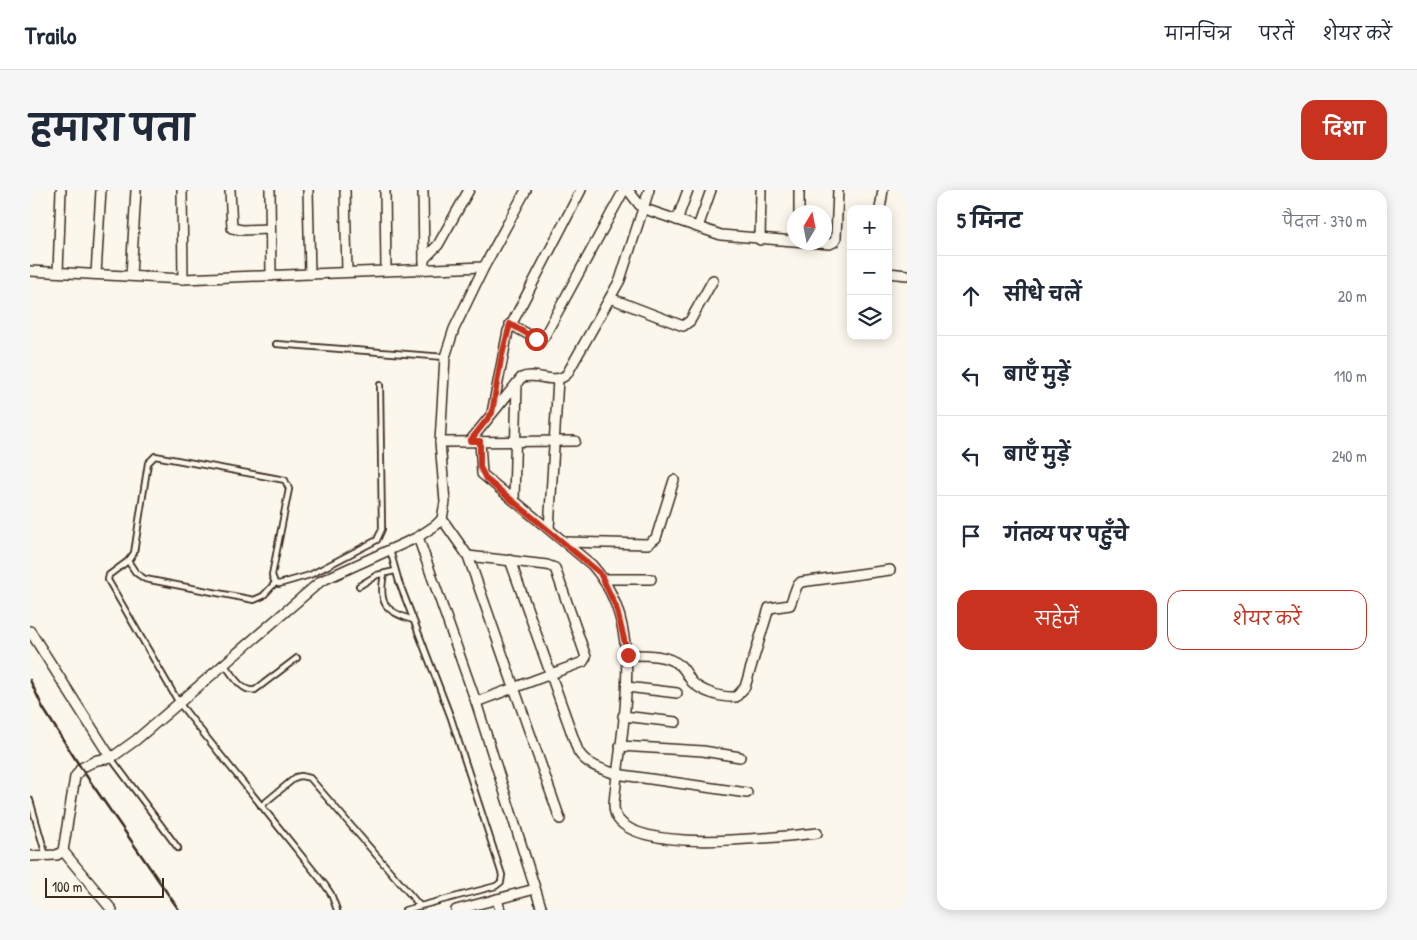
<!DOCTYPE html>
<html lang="hi">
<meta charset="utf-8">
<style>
:root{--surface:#fff;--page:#f6f6f7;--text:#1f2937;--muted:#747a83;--line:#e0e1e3;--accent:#c8321e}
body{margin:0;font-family:"Patrick Hand","Playpen Sans Deva",sans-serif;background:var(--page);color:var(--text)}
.controls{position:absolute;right:15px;top:15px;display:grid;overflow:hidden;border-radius:10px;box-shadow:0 2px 12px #0003}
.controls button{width:45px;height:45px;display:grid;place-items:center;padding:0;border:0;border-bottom:1px solid var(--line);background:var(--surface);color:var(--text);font:25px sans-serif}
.compass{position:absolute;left:757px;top:15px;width:45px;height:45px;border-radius:50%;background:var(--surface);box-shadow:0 2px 12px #0003;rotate:10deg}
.scale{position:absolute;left:15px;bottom:12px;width:119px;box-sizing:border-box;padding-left:5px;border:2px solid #3b2a1e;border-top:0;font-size:14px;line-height:18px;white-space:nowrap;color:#3b2a1e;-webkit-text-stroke:4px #fbf7ec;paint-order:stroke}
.stop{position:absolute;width:15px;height:15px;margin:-11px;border:4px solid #c8321e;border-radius:50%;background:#fff}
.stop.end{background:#c8321e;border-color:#fff;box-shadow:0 1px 5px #0008}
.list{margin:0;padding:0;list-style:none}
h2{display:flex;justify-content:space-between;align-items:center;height:65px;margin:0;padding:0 20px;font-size:21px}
h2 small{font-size:16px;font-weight:400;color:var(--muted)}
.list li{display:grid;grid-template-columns:32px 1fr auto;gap:15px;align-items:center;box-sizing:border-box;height:80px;padding:0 20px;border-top:1px solid var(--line)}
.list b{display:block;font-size:19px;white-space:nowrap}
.list em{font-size:16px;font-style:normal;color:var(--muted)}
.actions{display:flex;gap:10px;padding:15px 20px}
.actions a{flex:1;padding:11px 0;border:1px solid var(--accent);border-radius:15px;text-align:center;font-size:18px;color:var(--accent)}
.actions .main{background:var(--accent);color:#fff}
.icon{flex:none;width:28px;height:28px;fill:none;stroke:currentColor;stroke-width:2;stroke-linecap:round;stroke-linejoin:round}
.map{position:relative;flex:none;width:877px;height:720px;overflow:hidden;border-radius:15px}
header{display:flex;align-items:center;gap:30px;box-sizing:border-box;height:70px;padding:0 25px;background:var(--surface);border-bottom:1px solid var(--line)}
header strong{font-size:24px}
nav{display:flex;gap:28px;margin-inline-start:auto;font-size:18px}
.intro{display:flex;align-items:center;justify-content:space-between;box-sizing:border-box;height:120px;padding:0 30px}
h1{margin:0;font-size:35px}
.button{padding:12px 22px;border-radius:15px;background:var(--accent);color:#fff;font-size:18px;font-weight:700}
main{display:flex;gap:30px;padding:0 30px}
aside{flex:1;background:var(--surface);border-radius:15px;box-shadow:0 2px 12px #0003}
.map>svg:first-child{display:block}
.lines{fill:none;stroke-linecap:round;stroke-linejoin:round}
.service-casing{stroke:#3b2a1e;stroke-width:8}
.minor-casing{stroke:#3b2a1e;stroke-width:12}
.service{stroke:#fbf7ec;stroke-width:4.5}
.minor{stroke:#fbf7ec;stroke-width:9}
.rail{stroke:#3b2a1e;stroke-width:2.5}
.route{stroke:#c8321e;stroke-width:6}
</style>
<header>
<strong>Trailo</strong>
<nav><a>मानचित्र</a><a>परतें</a><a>शेयर करें</a></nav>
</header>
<div class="intro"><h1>हमारा पता</h1><a class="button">दिशा</a></div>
<main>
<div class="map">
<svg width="877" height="720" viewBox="0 0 877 720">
<rect width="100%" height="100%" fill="#fbf7ec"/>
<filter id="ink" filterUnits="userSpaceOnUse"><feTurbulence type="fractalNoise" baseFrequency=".02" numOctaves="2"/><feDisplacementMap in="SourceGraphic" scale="10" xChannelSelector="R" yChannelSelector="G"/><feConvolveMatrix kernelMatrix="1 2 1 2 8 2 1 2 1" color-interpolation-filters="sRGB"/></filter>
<g filter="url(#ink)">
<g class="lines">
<defs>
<g id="service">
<polyline points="246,154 415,167"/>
<polyline points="360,360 369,392 421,528 472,685 471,692 466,696 375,720"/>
<polyline points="98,371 106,383 115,389 224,410 233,406 245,393"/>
<path d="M354,384C348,414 355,421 383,430"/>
<polyline points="329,396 347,385 365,381"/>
<path d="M194,474C202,484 212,503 225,500L267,468"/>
<polyline points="81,568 148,658"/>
<polyline points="0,610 16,666"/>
<polyline points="231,616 266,587 271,586 280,588 390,716"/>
<polyline points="307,720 301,704 295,695 149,513 78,390 79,385 98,371 104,363 118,273 125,266 255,290 259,299 242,385 245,393 249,394 280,385 347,350 352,339 350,195"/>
</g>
<g id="minor">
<polyline points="152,0 153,89"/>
<polyline points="200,0 202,38 212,40 240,39"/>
<polyline points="240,0 241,86"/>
<polyline points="278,0 280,84"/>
<polyline points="315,0 317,82"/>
<polyline points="355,0 356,80"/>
<polyline points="393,0 394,73"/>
<polyline points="598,0 612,18 691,45 800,54 804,52 806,48 808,0"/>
<polyline points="850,19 853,0"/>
<polyline points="769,22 769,0"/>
<polyline points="647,30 658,0"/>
<polyline points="668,37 681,0"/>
<polyline points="730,50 731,0"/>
<polyline points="394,69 408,55 439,0"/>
<polyline points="0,81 153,89 454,77"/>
<polyline points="28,82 31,0"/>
<polyline points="858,83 877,85"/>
<polyline points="66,84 71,0"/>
<polyline points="101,86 106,0"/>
<polyline points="580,108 653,136 660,131 683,90"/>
<polyline points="480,134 506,149 514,147 594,0"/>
<polyline points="462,223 478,141 551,0"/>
<path d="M440,251L491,188C506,181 525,196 537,184L590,90L619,0"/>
<path d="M450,251L452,284L562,375C619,438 590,539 584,614C584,619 585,625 588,629C614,664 747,647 787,643"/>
<polyline points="410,252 545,251"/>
<polyline points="484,310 487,193"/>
<polyline points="412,329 438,366 530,629"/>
<polyline points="519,339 528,189"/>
<polyline points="388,347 446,512 512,720"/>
<polyline points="535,352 618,354 626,348 644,290"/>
<polyline points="438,366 517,375 525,378 556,467 553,472 446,512"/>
<path d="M480,370L548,561C556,575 572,579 586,584L717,603"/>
<polyline points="574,389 621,389"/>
<polyline points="0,441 81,568"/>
<path d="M598,465C616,465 636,464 651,476C656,481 658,487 662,492C672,502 692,508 706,507L715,497L739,418L760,415L767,396L771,392L860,380"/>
<polyline points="597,497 647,503"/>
<polyline points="593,526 646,532"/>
<polyline points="590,556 673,561 710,567"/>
<polyline points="33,661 82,720"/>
<polyline points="0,666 27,665 33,661 45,587 51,578 67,570 81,568 106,550 291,391 388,347 406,335 412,329 415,312 410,252 415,167 424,139 454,77 496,0"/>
<polyline points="467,709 470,720"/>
<polyline points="426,720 505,699"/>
</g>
</defs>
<!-- service casing -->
<use href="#service" class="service-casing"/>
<!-- minor casing -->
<use href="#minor" class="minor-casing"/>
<!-- service -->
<use href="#service" class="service"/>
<!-- minor -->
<use href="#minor" class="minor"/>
<!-- rail -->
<polyline class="rail" points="0,490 13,518 51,578 149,720"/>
</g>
</g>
<g class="lines" filter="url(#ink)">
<!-- route -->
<polyline class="route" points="506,149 480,134 471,169 462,223 440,251 450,251 450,277 456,289 570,383 586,417 598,465"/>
</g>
</svg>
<div class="controls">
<button>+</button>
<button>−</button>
<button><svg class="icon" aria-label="layers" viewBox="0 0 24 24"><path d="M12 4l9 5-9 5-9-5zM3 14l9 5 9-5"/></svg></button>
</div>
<svg class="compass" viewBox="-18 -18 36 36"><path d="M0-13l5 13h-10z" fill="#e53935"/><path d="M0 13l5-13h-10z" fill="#747a83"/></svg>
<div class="scale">100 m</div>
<div class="stop" style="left:506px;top:149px"></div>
<div class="stop end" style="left:598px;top:465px"></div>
</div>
<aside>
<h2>5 मिनट<small>पैदल · 370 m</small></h2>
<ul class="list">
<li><svg class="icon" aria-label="ahead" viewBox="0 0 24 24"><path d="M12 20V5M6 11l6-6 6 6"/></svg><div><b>सीधे चलें</b></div><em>20 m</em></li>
<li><svg class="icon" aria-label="left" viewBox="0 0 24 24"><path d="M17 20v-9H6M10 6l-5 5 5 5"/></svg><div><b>बाएँ मुड़ें</b></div><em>110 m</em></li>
<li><svg class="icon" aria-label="left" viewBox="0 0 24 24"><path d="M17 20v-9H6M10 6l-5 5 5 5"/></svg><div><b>बाएँ मुड़ें</b></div><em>240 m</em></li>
<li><svg class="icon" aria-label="arrive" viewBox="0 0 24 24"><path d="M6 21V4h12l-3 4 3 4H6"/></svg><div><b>गंतव्य पर पहुँचे</b></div></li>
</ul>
<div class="actions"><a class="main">सहेजें</a><a>शेयर करें</a></div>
</aside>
</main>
